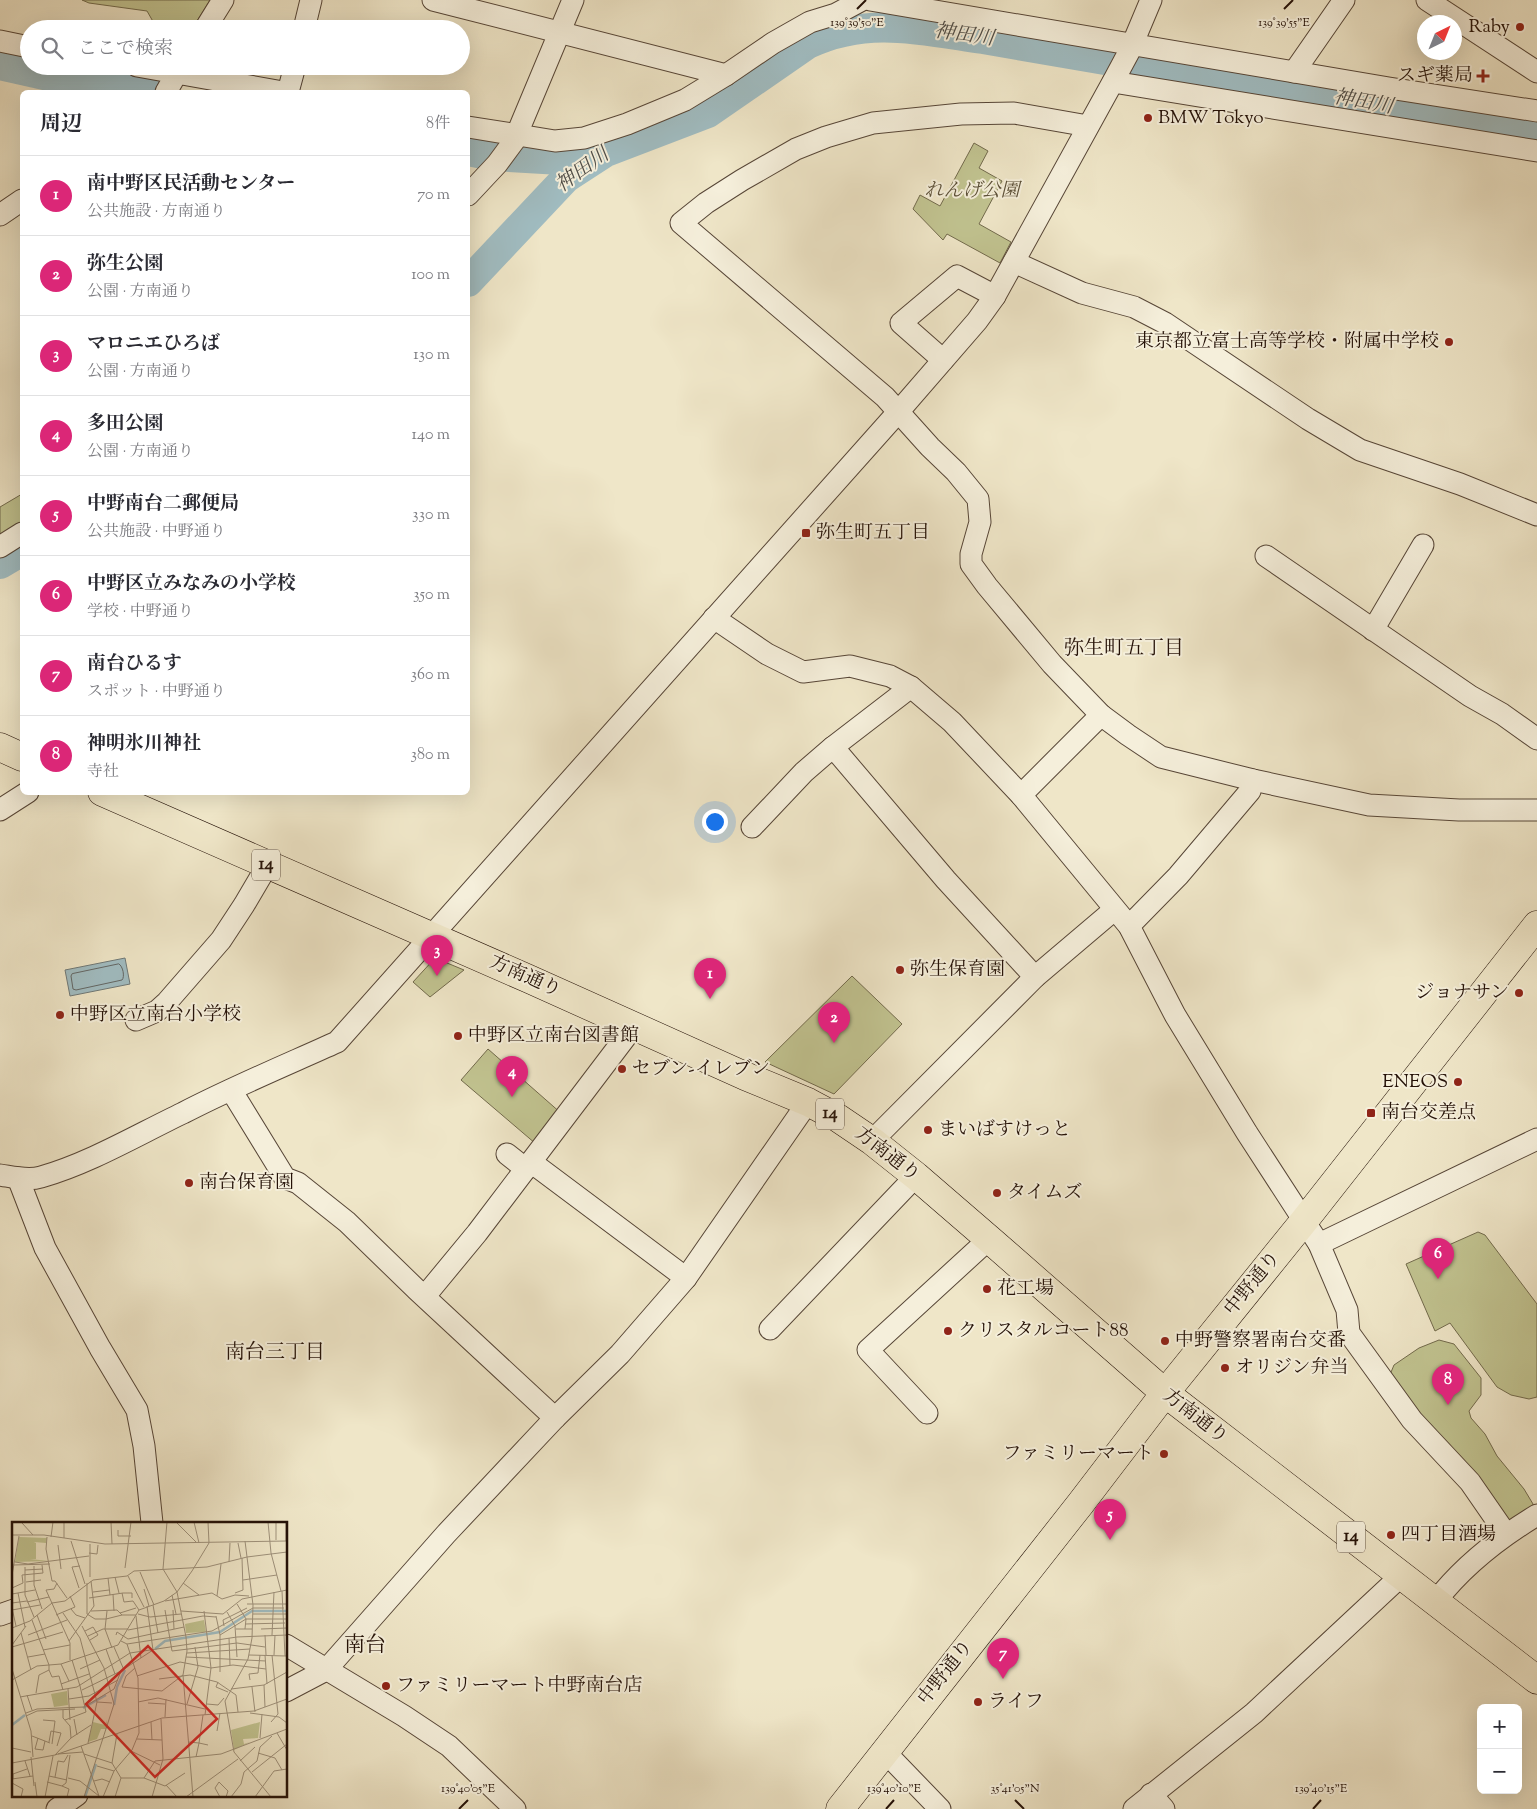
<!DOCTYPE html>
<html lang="ja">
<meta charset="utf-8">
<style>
:root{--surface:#fff;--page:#f2f2f3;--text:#2b2b33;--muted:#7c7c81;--line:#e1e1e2;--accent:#db2777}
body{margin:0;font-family:"Sorts Mill Goudy","Noto Serif JP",serif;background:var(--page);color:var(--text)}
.controls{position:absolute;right:15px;bottom:15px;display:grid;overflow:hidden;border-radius:8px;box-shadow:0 5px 20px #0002}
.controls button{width:45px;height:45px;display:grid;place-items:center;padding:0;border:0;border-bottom:1px solid var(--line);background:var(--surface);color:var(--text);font:25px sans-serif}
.compass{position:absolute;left:1417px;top:15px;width:45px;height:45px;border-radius:50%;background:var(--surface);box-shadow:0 5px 20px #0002;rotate:43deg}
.you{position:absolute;left:714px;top:821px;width:18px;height:18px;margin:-12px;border:4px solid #fff;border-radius:50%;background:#1a73e8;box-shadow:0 0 0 8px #1a73e833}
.badge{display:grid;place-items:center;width:32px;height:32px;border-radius:50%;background:var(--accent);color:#fff;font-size:16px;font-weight:700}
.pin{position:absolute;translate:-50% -41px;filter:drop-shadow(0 1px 2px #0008)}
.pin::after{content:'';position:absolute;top:26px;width:18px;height:15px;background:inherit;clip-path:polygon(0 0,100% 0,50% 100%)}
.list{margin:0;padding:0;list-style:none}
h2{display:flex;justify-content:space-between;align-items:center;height:65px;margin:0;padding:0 20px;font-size:21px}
h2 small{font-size:16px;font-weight:400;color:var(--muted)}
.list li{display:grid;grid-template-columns:32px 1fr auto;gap:15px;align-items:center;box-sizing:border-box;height:80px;padding:0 20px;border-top:1px solid var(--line)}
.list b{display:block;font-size:19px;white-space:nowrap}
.list p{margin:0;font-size:16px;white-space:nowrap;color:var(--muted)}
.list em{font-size:16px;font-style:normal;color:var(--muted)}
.icon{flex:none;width:28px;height:28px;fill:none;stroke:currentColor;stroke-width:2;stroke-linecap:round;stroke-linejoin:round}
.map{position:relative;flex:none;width:1537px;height:1809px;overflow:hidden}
.search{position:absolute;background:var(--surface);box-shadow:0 5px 20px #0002;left:20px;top:20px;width:450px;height:55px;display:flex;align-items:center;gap:12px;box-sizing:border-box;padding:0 18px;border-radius:28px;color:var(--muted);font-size:19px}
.panel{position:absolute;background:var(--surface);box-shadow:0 5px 20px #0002;left:20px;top:90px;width:450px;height:705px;border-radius:8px}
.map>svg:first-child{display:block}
.green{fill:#c1c390;stroke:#726a4c}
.water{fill:#a0bcc1;stroke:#6e7877}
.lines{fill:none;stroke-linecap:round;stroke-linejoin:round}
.shore{stroke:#626664;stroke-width:1}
.river{stroke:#a0bcc1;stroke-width:30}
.minor-casing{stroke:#574637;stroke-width:23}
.major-casing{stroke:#241107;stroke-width:29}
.minor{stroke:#f5efdb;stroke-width:21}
.major{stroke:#efe6c8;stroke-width:28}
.ticks{fill:none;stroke:#241107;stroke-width:2}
.poi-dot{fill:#8f2418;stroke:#f5efdb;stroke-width:2}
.labels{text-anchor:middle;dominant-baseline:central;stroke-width:4;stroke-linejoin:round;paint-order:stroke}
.shield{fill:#f5efdb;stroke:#635447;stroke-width:1}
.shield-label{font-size:18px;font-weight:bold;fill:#241107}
.poi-label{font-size:19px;fill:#241107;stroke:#f5efdb;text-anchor:start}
.park-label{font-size:19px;font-style:italic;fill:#5b4f37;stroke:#f5efdb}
.street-label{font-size:19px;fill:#241107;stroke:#f5efdb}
.water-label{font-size:20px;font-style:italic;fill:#4f4d48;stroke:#f5efdb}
.neighbourhood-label{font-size:20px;fill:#241107;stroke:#f5efdb}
.quarter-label{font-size:21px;fill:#241107;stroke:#f5efdb}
.inset-river{fill:none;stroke:#a0bcc1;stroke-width:2.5}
.inset-road{fill:none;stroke:#9e917b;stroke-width:1}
.view{fill:#d62828;fill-opacity:0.15;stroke:#d62828;stroke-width:2.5}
.inset-edge{fill:none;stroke:#241107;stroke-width:2.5}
.ticks-label{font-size:12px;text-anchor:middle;fill:#241107;stroke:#f5efdb;stroke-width:4;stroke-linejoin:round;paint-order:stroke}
</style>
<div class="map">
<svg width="1537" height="1809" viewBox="0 0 1537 1809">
<rect width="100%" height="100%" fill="#efe6c8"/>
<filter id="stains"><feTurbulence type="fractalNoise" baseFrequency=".004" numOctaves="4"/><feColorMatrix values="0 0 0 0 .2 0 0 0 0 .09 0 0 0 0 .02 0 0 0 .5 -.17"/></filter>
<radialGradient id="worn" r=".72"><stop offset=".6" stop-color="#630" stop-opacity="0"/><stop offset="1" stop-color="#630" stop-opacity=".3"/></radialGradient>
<!-- green -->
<g class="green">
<polygon points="82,0 210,0 192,29 155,29 155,25 147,11 89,3"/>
<polygon points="974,143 988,151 979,168 1002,181 979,224 1011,242 1000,263 947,234 943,240 913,209 920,195 940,206"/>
<polygon points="22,494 22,525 0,540 0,507"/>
<polygon points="435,958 464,970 430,997 413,982"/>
<polygon points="852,976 902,1024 834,1094 765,1062"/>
<polygon points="488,1049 562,1114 536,1144 461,1080"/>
<polygon points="1478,1232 1485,1235 1537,1304 1537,1397 1529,1399 1511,1395 1497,1387 1450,1323 1435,1331 1406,1264"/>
<polygon points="1439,1340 1454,1344 1481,1378 1481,1395 1469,1411 1471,1418 1485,1434 1497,1456 1524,1489 1533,1504 1532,1524 1515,1532 1389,1377 1394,1365 1419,1348"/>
</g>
<!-- water -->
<polygon class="water" points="125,958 130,984 70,996 65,970"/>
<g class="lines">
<!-- shore -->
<path class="shore" d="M119,964C123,966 125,977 122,980L76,990L73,989L71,976L72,974Z"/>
<!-- river -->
<g class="river">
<polyline points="0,65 48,76 104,84 149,92"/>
<polyline points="468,151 493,156 561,160 596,154"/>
<path d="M468,282L566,178L606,152L708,113L808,44C867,16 921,30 983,39L1507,129L1537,132"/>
<polyline points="0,564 22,551"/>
</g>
<defs>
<g id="minor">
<polyline points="433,0 726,75"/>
<polyline points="870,0 1389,88 1537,111"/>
<polyline points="1427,0 1537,72"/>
<polyline points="205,29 223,0"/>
<polyline points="304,29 311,0"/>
<polyline points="0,41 29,47"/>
<polyline points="137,66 283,92"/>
<polyline points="1294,72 1344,0"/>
<polyline points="1113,82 1537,151"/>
<polyline points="166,92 181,66"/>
<polyline points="288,92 295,66"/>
<polyline points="1088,126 1014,113 961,114 873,123 826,137 796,149 742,180 706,203 681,223 885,397 930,447 956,472 978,499 980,522 971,554 971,564 987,586 1052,664 1101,715 1128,735 1161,757 1253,780 1369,805 1459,810 1537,810"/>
<polyline points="468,127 555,141 584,138 627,124 685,100 726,75 773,43 810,22 836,14 862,0"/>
<polyline points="468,195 497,164 514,141 573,0"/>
<polyline points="0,215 22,200"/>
<polyline points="1014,262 1082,293 1134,307 1165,323 1308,419 1360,450 1460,484 1537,515"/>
<polyline points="943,360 901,323 957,276 995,296"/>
<polyline points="0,547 22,533"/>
<polyline points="1266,556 1470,696 1502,714 1537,739"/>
<polyline points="714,618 767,654 803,672 850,666 890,676 911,687 952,722 1021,795 1129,926 1175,1015 1247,1133 1319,1244 1347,1310 1349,1333 1412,1420 1470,1482 1506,1534"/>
<polyline points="1373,630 1423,545"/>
<polyline points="833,747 946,880 1035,977"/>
<polyline points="1021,795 1101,715"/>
<polyline points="0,810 28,792"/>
<polyline points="752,827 804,772 833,747 911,687"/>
<polyline points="1129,926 1178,876 1250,791 1253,780"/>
<polyline points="136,1020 157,1011 167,1002 221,940 244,905 267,866"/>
<polyline points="231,1090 285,1178 298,1183 347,1222 416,1289 555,1418"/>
<polyline points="872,1141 1035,977 1114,910"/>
<polyline points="507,1154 526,1169"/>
<polyline points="531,1162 686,1278"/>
<path d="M0,1175C13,1177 28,1181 41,1177C90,1163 137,1135 183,1113C233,1087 286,1065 337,1042L899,411L977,321L995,296L1115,78L1130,50L1151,0"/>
<polyline points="18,1178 45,1248 100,1348 137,1410 144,1446 152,1523"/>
<polyline points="1319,1244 1537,1139"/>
<polyline points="425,1296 477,1233 634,1026"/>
<polyline points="770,1329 916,1176"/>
<polyline points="927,1413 868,1350 989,1239"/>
<path d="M1436,1601C1463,1566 1499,1538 1537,1515"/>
<polyline points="0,1615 14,1610"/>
<polyline points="286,1645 404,1716 449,1746 515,1809"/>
<polyline points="286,1691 326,1670 446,1534 555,1418 620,1354 686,1278 808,1102"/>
<polyline points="885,1752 940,1809"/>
<polyline points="1151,1794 1164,1809"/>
<polyline points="57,1809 77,1795"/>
<polyline points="1134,1809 1254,1713 1402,1575"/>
</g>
<g id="major">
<polyline points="0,747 22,757"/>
<polyline points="102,792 529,979 745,1076 808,1102 838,1118 872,1141 916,1176 989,1239 1165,1393 1537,1680"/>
<polyline points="840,1809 1081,1503 1165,1393 1304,1221 1537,925"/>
</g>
</defs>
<!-- minor casing -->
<use href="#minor" class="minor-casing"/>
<!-- major casing -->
<use href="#major" class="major-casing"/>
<!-- minor -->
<use href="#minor" class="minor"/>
<!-- major -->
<use href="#major" class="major"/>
</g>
<!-- ticks -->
<path class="ticks" d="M857,9L866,0M1284,9L1293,0M1015,1800L1024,1809M459,1809L468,1800M886,1809L894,1800M1313,1809L1321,1800"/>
<!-- markers -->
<g class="poi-dot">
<circle cx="1520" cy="27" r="5"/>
<path d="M1480.5 68.5h5v5h5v5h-5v5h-5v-5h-5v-5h5z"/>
<circle cx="1148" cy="118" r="5"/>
<circle cx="1449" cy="342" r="5"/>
<rect x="801" y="528" width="10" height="10" rx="2.5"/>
<circle cx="900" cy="970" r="5"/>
<circle cx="1519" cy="993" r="5"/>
<circle cx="60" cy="1015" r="5"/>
<circle cx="458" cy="1036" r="5"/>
<circle cx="622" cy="1069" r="5"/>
<circle cx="1458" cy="1082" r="5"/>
<rect x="1366" y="1108" width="10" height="10" rx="2.5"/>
<circle cx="928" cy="1130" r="5"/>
<circle cx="189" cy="1183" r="5"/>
<circle cx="997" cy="1193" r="5"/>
<circle cx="987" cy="1289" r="5"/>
<circle cx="948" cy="1331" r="5"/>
<circle cx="1165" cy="1341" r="5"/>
<circle cx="1225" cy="1368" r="5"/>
<circle cx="1164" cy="1454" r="5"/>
<circle cx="1391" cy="1535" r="5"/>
<circle cx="386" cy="1686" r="5"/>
<circle cx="978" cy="1702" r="5"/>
</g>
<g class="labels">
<!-- shield labels -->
<g class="shield">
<rect x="252" y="849.5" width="28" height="31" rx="4"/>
<rect x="816" y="1098.5" width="28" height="31" rx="4"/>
<rect x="1337" y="1521.5" width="28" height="31" rx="4"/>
</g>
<g class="shield-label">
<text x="266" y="865">14</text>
<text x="830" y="1114">14</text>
<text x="1351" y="1537">14</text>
</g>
<!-- poi labels -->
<g class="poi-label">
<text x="1510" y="27" text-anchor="end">Raby</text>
<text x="1473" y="76" text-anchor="end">スギ薬局</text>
<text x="1158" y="118">BMW Tokyo</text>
<text x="1439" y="342" text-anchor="end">東京都立富士高等学校・附属中学校</text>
<text x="816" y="533">弥生町五丁目</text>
<text x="910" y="970">弥生保育園</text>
<text x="1509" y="993" text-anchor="end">ジョナサン</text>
<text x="70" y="1015">中野区立南台小学校</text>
<text x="468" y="1036">中野区立南台図書館</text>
<text x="632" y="1069">セブン-イレブン</text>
<text x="1448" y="1082" text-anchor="end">ENEOS</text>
<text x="1381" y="1113">南台交差点</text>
<text x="938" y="1130">まいばすけっと</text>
<text x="199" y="1183">南台保育園</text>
<text x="1007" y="1193">タイムズ</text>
<text x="997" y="1289">花工場</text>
<text x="958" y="1331">クリスタルコート88</text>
<text x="1175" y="1341">中野警察署南台交番</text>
<text x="1235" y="1368">オリジン弁当</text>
<text x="1154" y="1454" text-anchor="end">ファミリーマート</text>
<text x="1401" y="1535">四丁目酒場</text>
<text x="396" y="1686">ファミリーマート中野南台店</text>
<text x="988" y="1702">ライフ</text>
</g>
<!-- park labels -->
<g class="park-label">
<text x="972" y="191">れんげ公園</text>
</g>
<!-- street labels -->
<g class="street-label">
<text transform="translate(525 977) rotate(24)">方南通り</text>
<text transform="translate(887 1155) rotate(38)">方南通り</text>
<text transform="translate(1253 1284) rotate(-51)">中野通り</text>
<text transform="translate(1195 1417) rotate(38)">方南通り</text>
<text transform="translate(946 1673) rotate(-52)">中野通り</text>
</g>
<!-- water labels -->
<g class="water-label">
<text transform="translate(964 36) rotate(8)">神田川</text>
<text transform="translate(1363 103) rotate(10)">神田川</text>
<text transform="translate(583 171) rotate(-36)">神田川</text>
</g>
<!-- neighbourhood labels -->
<g class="neighbourhood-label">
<text x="1124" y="649">弥生町五丁目</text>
<text x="275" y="1353">南台三丁目</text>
</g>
<!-- quarter labels -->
<g class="quarter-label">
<text x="365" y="1646">南台</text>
</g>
</g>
<!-- overview -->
<g transform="translate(12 1522)">
<rect width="275" height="275" fill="#efe6c8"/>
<path d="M7,15L35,16L34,21L22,20L24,21V37H18L37,39L3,40ZM192,98L194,110L174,111L173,102ZM55,169L56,183L42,185L39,172ZM95,198L94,207H89L85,217L76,220L81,200L93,203ZM248,200L246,216L231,217L232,222L238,220L222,228L219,208Z" fill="#c1c390"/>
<path class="inset-river" d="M143,127L153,119L208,110L240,89H275M102,183L105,165L113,148M71,186L94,173M0,203L13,193M73,275L84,242"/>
<path class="inset-road" d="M52,0V16M99,0L100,22M155,0L151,47L165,70L174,115L175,129L171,153L181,275M164,0L184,20M182,0L187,21M200,0H219M256,0L259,31L269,69M274,0V19M10,1L21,13M106,8V14H119M0,13H32L93,22L275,19M35,15L34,27L40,59H43L55,76M39,15L41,0M264,18V0M59,19L73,62M233,19L241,83L240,116L236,137L213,179L222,230L259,275M226,21L229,36M78,22V55M46,23L49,47M77,31L85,32L86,23M3,40L16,42L77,34M217,40L218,21M1,43L38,42M22,44V63L30,87M13,45V73L22,95M113,46L119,0M13,48L31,47M128,50L142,83M0,53L7,14M116,54L132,85M103,55L107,71M96,56L98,73M231,58L265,53M14,60L29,58M45,61L42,67L34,68L58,121V138M75,61V92M171,61L187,73M0,66L11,61L10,53L31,51L30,43M67,66L60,45L68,44M132,67L137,84M270,69L273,134M81,70L97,68M6,71L13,105M110,71L112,80L121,79L127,88M223,71L231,68L230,36M0,72L23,68M101,72L102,89M160,73L164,92M205,74L209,42M77,76L111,71H120V76M153,79L200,71L210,77L223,73L237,74M15,80L37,75M0,81L15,79M225,82L234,97L233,107M235,82H275M141,83L146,111M0,86L4,104M59,87L64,93L73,96M0,88L28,83M153,88L160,129L225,121L253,125M161,88L162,107M79,89L105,88L110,93H124M95,89L93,107L100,126M169,89L211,92L230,77L275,68M192,89L199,146L193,193M215,90L223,104L225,135M51,91L68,116L85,180L76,221M108,91L124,86M75,92L83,97H94M126,92L138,95L169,92M241,92H275M25,93L34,117M44,93L63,85L58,74M124,94L129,136M204,94L208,113V150M94,97L110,93M20,98L37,143M233,102L273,101M70,104L92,146L102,182L72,275M212,104L211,98L235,86M0,106L18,99L40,81L53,79L81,58L115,54L122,49L195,45L235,35L275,30M224,107H240M249,107L275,106M116,108L191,94L204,95M73,109L81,105L86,113L78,118M9,111L19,148M16,113L55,98M104,113L105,110L116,117L172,105M208,113L234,97H275M253,113L254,133M260,113L262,70M76,114L91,107H116M217,116L218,143M57,119L82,84L79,59M115,122L200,109L241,86H272M0,123L14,104M0,125L51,110M102,125L112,148M94,127L103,152M31,128L58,123M175,131L238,127M237,133L274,134M253,133L255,162M262,133L263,113M16,135L33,132M174,135L254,139M60,138L68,164M49,142L57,159M123,146L114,154L110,165L150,169L171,153M0,147L19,209L21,235M68,147L88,138M37,148L40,155L47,154L51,168M125,154L168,140L199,146L221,143L254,147M147,157L178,153L205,160L224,173L226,190M0,158L25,144L49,142L106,123L127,88L152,79L165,70L180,49L197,21L196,0M238,158L237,152L246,151L248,133M206,160L204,165L216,170M49,162L77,152M252,163L253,185M240,165L243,190M56,167L58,198M219,167L252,163L275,150M70,168L109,149M24,171L27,153L37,148V143M15,173L20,188M8,175L65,165L118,131L225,115L275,113M57,177L77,174L106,158M85,180L100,181M126,180L146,176L193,187M136,181L153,182M175,182L186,145L183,125M195,182L206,183L212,176M51,188V196L58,204L59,216M14,191L25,187L72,185L102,167L109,149L141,128L135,84M238,191L267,195L275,201M14,194L25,189L63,187M153,195L154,177M62,197L65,213M31,198L43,199L40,222M53,198L74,190L68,164M139,200L140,218M259,200L266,192L260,133M205,209L208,191M265,211L275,228M105,212L100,241L109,256M20,214L38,221M26,216L23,227L31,228L33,219M248,216L250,192M125,217L150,218M37,220L39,209L49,211L45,224M176,220L187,221L191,193M69,224L87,274M0,226L19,230M119,229L148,243M246,231L263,236L270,248M46,232L71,230M72,232L100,241M43,233L59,216L79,203M19,235L22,264M184,235L187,221L196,223M13,239L18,254M228,239L243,225M0,241L43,233L150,196L242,189L275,177M85,244L102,249M240,250L275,222M37,254L55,258M43,255L46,239L52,240L56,233M56,256L68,259L87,274M109,256H132L153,264L173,251M132,256L143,239L209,232L275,207M0,257L21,254M1,257V252L15,247M82,259L90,257L98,260M23,260L25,275M35,260L50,264L54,261L58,233M0,261L11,267L9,275M154,263L165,275M50,264L57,267L55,275M33,275L41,234M91,275L102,249L120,228L127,211L126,156L115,122L109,119M103,275L109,256M140,275L151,237L149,197M174,275L226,237M208,275L203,266L207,260L216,269L214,275M219,275L229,262L232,250L245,239L248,225L260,214M243,275L262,249L275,247"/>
<path class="view" d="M136,124L205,197L143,255L74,182Z"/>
<rect width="275" height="275" class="inset-edge"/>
</g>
<g class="ticks-label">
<text x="857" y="26">139°39'50"E</text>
<text x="1284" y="26">139°39'55"E</text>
<text x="468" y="1792">139°40'05"E</text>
<text x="894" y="1792">139°40'10"E</text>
<text x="1321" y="1792">139°40'15"E</text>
<text x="1015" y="1792">35°41'05"N</text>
</g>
<rect width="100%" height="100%" filter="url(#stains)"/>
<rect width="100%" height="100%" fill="url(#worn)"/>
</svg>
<div class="controls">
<button>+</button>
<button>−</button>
</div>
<svg class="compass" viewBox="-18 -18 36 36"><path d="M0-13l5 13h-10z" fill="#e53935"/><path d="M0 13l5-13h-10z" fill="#7c7c81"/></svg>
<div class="you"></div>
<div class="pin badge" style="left:710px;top:999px">1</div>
<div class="pin badge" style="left:834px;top:1043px">2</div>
<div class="pin badge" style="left:437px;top:976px">3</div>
<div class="pin badge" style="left:512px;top:1097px">4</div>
<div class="pin badge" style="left:1110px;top:1540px">5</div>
<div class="pin badge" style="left:1438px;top:1279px">6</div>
<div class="pin badge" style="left:1003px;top:1679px">7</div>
<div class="pin badge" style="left:1448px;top:1405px">8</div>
<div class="search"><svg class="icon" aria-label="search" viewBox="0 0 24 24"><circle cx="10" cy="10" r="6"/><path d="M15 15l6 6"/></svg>ここで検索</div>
<section class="panel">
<h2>周辺<small>8件</small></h2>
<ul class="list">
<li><span class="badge">1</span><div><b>南中野区民活動センター</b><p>公共施設 · 方南通り</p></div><em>70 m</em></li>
<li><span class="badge">2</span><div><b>弥生公園</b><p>公園 · 方南通り</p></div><em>100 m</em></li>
<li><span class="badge">3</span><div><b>マロニエひろば</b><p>公園 · 方南通り</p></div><em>130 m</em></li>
<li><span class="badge">4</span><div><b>多田公園</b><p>公園 · 方南通り</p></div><em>140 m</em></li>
<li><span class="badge">5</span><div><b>中野南台二郵便局</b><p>公共施設 · 中野通り</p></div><em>330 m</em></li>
<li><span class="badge">6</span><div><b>中野区立みなみの小学校</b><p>学校 · 中野通り</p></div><em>350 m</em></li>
<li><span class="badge">7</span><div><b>南台ひるす</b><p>スポット · 中野通り</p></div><em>360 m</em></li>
<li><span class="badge">8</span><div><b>神明氷川神社</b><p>寺社</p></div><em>380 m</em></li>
</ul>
</section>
</div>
